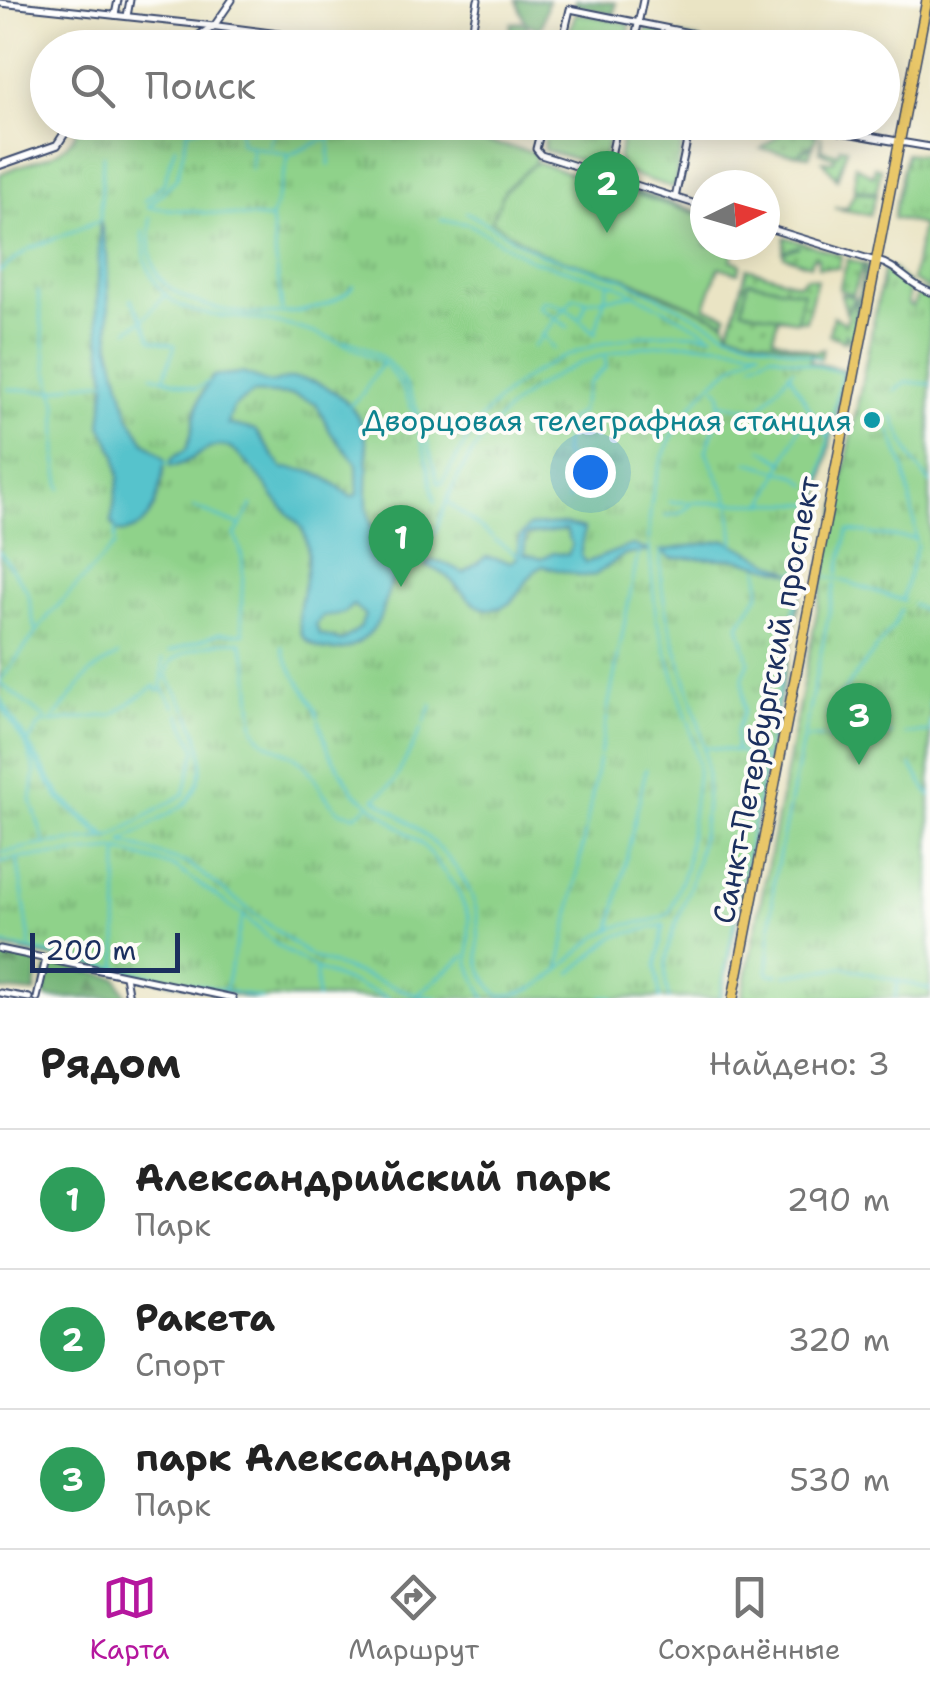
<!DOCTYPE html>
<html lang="ru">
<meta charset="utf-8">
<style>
:root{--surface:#fff;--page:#f6f6f6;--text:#222;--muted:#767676;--line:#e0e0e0;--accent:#b5179e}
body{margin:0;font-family:"Shantell Sans",sans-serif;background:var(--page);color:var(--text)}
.compass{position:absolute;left:690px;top:170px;width:90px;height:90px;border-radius:50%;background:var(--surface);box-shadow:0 5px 25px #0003;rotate:85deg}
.scale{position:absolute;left:30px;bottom:25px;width:150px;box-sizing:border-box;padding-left:10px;border:5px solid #1b2f5e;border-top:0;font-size:28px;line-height:35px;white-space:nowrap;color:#1b2f5e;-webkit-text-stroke:8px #fdfcf7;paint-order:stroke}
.you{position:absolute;left:590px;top:472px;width:35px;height:35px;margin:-25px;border:8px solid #fff;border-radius:50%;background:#1a73e8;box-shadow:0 0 0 15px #1a73e833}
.badge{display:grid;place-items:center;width:65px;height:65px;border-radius:50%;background:var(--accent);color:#fff;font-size:32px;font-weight:700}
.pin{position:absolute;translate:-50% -82px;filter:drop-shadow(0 2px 5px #0008)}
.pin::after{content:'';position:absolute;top:52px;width:35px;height:30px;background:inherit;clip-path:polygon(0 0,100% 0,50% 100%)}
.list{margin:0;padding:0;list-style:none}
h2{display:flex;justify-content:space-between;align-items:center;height:130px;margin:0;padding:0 40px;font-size:42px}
h2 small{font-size:32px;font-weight:400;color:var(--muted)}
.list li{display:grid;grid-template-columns:65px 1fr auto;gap:30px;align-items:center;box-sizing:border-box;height:140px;padding:0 40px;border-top:2px solid var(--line)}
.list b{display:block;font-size:38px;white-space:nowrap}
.list p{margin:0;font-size:32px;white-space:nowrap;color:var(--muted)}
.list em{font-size:32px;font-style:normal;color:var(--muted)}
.icon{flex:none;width:55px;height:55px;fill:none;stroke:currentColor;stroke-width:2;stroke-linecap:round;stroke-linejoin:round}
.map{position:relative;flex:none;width:930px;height:998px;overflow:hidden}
.search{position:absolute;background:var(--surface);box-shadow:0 5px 25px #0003;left:30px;right:30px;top:30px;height:110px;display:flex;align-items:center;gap:25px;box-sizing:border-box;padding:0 35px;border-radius:55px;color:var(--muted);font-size:38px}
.sheet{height:550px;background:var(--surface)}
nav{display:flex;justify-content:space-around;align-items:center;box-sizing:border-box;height:140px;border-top:2px solid var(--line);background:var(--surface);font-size:28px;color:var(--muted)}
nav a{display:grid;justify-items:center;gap:5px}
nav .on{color:var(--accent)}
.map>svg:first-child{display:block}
.grass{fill:url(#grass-dots);stroke:#558074;stroke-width:2.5}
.forest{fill:url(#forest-firs);stroke:#47726a;stroke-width:2.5}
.park{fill:url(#park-tufts);stroke:#558074;stroke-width:2.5}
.garden{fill:#8fd28a;stroke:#558074;stroke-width:2.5}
.water{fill:#56c3cc;stroke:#387995;stroke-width:2.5;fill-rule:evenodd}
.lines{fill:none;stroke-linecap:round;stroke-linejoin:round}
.stream{stroke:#56c3cc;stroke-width:2.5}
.minor-casing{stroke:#3a4a6d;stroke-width:9}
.tertiary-casing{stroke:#3a4a6d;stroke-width:10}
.primary-casing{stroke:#3a4a6d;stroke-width:12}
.minor{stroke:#fff;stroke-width:5}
.tertiary{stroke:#fff;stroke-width:6}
.primary{stroke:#e9c769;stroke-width:9}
.culture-dot{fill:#0f9aa8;stroke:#fdfcf7;stroke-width:4}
.labels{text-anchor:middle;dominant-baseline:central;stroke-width:8;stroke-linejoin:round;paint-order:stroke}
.culture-label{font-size:30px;fill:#0d838f;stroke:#fdfcf7;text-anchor:end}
.street-label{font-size:30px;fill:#1b2f5e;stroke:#fdfcf7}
</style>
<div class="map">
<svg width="930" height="998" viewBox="0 0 930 998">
<defs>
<pattern id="grass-dots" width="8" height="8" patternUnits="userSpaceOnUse" patternTransform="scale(2.5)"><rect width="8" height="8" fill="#8fd28a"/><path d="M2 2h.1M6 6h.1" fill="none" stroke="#74ab74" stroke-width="1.8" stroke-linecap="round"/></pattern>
<pattern id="forest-firs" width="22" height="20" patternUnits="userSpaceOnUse" patternTransform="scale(2.5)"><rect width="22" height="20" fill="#73b476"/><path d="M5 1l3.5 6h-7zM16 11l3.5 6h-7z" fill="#5e9364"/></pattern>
<pattern id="park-tufts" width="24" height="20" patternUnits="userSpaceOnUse" patternTransform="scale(2.5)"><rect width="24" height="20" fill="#8fd28a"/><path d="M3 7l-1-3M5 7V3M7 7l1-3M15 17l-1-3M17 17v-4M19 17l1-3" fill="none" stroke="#74ab74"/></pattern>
</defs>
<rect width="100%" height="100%" fill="#fdfcf7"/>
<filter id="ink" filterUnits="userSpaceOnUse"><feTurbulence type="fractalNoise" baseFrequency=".01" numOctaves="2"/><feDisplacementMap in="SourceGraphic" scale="20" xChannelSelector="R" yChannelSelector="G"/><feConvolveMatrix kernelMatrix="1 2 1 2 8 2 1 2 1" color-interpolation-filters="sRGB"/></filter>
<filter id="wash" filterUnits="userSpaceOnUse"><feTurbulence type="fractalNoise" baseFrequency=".0048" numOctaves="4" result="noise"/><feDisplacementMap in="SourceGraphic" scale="40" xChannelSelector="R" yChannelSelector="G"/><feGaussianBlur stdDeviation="2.25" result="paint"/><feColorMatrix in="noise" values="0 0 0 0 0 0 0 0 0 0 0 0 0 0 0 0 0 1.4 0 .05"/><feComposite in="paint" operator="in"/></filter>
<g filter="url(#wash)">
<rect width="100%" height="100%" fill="#eae4c4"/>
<!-- grass -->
<g class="grass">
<polygon points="780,128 817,134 814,143 799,152 813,146 809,156 761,149 780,134"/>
<polygon points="821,135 822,150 838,153 840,147 847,148 837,179 823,161 833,162 835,158 820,152"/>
<polygon points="855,165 873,176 875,167 881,169 876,193 855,189"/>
<polygon points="855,191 876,195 870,215 835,208 847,208"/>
<polygon points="785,237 841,255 839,268 818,267 818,258 813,257 810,265 784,256 783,252 800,246 783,251"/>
<polygon points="848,259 863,264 853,295 839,289"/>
<polygon points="865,264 868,266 852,348 846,332 845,341 829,335 833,316 844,323 848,319 841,294 854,297 847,312 856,300 854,321"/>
<polygon points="747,268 799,284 806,277 817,279 806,321 778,318 773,338 816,352 823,349 821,358 729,332"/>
</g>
<!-- forest -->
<g class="forest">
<polygon points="516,0 548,0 542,26 538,29 526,23 529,34 524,38 509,35 511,23 525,22"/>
<polygon points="575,0 616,3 614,15 574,5"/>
<polygon points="590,176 705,214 705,222 588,184"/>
<polygon points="0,953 39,961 35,993 0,990"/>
<polygon points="57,964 117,978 127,998 48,998 42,992 46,969"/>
</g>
<!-- park -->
<g class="park">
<polygon points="576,13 630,24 626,47 564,47"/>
<polygon points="647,29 700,40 703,47 640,47"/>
<polygon points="216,33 252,36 255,47 192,47"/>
<path d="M80,122H366L388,127L395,123L534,152L536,162L505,190L598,268L725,321L729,331L811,351L810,362L845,370L721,998H249L0,947V174C31,158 69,161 80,122Z"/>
<polygon points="546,123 612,123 602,167 544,150"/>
<polygon points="624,123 686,123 674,188 617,170"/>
<polygon points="906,153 930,156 930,290 912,280 922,225 893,218"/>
<polygon points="884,268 893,269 909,284 908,305 913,306 919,290 930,294 930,998 742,998"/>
</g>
<!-- garden -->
<g class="garden">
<polygon points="536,162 705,217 705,245 736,245 731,260 741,264 738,273 719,267 705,307 727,315 725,321 626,278 541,253 491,221 505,190"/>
<polygon points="748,281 803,292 797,321 742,309"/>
</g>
<!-- water -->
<g class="water">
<path d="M100,220L107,255L110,345L129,416L144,441L165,459C162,484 154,535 118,532L111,522L119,477L116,455L101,425L106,381L97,314Z"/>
<path d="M241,373C251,375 261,381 270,383C278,384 284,378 292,378C307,379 324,384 336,393C408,445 320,536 416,553V566C408,569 401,571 395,578C385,590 386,609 377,623C360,650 327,661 303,637C290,611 314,575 306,539C301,519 279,509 269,490C263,480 238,451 227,447C208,440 190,467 170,466L172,458L186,450C198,421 191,404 213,376ZM253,393L294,395L316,403L331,433L357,464L358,494L351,497C327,476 314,469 282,468L255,430L228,424L233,407ZM353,605L365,615L360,628L341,641L319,634L316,625L322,617L344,613Z"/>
<path d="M564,524L584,529L581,554L585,563L632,545L649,551L624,555L595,575L583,576L542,566C521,578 520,610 489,609C465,608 455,571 425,566L427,561L442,562L464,573L486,557L511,562L517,558L519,538L529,526ZM566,530L572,545L568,555L553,553L542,559L524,554L526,535Z"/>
<polygon points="726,540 795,574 737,559 670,558 661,551"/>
</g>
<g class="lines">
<!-- stream -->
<g class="stream">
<polyline points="225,122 188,130 177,178 148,207 271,219"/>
<polyline points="239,122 241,144 289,155 330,137 329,165"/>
<polyline points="331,137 372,128 395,138"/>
<polyline points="270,145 278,122"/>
<polyline points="251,169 252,146"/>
<polyline points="145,201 164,183 175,146"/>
<polyline points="466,212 540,254 624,279 726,332 819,358"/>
<path d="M150,217C150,237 148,262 160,278C194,322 320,327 353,286"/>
<polyline points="441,220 469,224 531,260 616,284 708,332"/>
<polyline points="143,230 145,256"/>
<polyline points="29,249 100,220 103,155"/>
<path d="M145,259C166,328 224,311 273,322C310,330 350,344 382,363"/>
<polyline points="0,271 26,251"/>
<polyline points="38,291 47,369 57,403 57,465 61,489"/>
<polyline points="166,294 143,320 152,340 175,345 164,378 196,389 208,382"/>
<polyline points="282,310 271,219 289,155"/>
<polyline points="581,316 587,301"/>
<path d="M568,327L539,307L542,301C563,301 581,320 595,334"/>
<polyline points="128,330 143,320 131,299"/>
<polyline points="595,333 609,282"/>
<polyline points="542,334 554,349"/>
<path d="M345,341C414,355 422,426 438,483H442C457,459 468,433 487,412C542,350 634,326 713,335"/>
<polyline points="533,347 574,297 587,301 636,294"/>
<polyline points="753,363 771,354 842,372 804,566 795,573"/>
<polyline points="152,375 164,378"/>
<polyline points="790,375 811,411"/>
<polyline points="77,384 106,381"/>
<polyline points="716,387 721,394 719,414 706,451 730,503 734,543"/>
<polyline points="8,389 53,391 73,385"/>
<polyline points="894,391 907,382 930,384"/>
<path d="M362,394L382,363C419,397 424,455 435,501"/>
<polyline points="720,403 759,410 793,369"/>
<polyline points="349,406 360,396"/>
<polyline points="893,417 913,461 930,483"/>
<polyline points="890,430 905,471 915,527"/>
<polyline points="762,449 782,461"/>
<polyline points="748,462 797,476 808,485"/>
<polyline points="164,463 170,463"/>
<polyline points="568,500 580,477 563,454 567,421 580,412 588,384 606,367 605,355"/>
<polyline points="447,502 492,537"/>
<polyline points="670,502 814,504"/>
<polyline points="765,503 805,415 813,413 828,436"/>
<polyline points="193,507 239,525"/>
<polyline points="665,516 680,513 691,505"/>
<polyline points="115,529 115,541"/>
<polyline points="915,530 916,541"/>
<polyline points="871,534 916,539"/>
<path d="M435,535C480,381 608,322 760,350"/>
<polyline points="495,540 517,555"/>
<path d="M649,540C648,456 686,391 758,350"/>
<polyline points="649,544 656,617 687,719"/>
<path d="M661,551C655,634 710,707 707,790C705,819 700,852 692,880C680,919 656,956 669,998"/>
<polyline points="0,552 28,592 35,630"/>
<polyline points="759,568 760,593 739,625 749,662 743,676 744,712 736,731 736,751 765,759"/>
<polyline points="838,573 848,531 867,533"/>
<polyline points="828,577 838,579"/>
<polyline points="841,580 904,601"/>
<polyline points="902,600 917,545"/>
<polyline points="912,604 930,614"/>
<path d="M282,646C289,675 309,689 318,717"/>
<path d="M169,652L220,633L244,634C236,601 251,565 235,535L252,505"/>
<polyline points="0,681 50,614 115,545"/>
<polyline points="0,683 46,719"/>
<polyline points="930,683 930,690"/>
<polyline points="162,688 163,659"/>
<polyline points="0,698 62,798 108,837"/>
<polyline points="930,701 930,707"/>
<polyline points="0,704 60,800 105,839"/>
<path d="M187,710L167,676L170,663C185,649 220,639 241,642L249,667L253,716"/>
<polyline points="607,713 638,554"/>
<polyline points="827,713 895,624 901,609"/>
<path d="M189,714C205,747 209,774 185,804L122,842L189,864L310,956L417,995"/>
<polyline points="53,719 90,673 118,655"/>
<path d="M253,720C256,748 280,745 299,760C317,774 321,797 339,811L355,815L367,807"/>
<polyline points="319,721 329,752 354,792 424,846 457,889 469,918 469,964 485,998"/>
<polyline points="930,721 930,729"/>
<polyline points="689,722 698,765"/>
<polyline points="424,723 432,705"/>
<path d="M422,728L394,782L375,799C415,824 469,864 477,915C482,952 469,963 498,995C550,998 569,950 610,930C629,920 653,926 670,912L686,867L698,768"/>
<polyline points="904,734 930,732"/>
<polyline points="827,737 891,734"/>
<polyline points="807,738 821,737"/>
<polyline points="28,743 41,723 112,715 155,686 158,691 163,689 175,707"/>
<polyline points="705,747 735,751"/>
<polyline points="27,748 35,772 31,800 45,844 110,838 184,794 196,750 179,713"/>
<polyline points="600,754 607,717"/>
<polyline points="911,765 930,796"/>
<polyline points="0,853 44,844"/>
<polyline points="19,858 115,850"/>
<polyline points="0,862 17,858 31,947"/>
<polyline points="611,929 646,769"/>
<polyline points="0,944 261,998"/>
<polyline points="117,966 118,850 175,867 243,915"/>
<polyline points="559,971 599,758"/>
<polyline points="571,973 615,936 664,925 656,967 660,998"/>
<polyline points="778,975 769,974 768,969 774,880 835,584"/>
<polyline points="785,975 844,967 898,981"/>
<polyline points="225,990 243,915 278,946 316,969"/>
<polyline points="602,996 614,998"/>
<polyline points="317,998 316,969 389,998"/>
<polyline points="438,998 417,995 465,956"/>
<polyline points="720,998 799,587 793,575"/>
<polyline points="895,998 898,981 930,989"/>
</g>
</g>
</g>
<g filter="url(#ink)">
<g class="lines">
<defs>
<g id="minor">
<polyline points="0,3 214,26 232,0"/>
<polyline points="115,15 118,0"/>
<polyline points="127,16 130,0"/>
<polyline points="469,48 478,0"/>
<polyline points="561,48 570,9 709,37 707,48"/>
<polyline points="633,48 643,0"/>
<polyline points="543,122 536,149 541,155 705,207"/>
<polyline points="900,142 930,147"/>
<polyline points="607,175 618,122"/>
<polyline points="675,198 691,122"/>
<polyline points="765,227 872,260"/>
<path d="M877,261C899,266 908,285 930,292"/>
<polyline points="0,949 233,998"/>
<polyline points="125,976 129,998"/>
<polyline points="0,993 29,998"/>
<polyline points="37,998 46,959"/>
</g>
<g id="tertiary">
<polyline points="180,48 214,26 383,48"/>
<polyline points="788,122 900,142"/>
<polyline points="0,165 57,145 72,122"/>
</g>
<polyline id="primary" points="733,998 927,0"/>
</defs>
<!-- minor casing -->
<use href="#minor" class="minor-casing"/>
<!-- tertiary casing -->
<use href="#tertiary" class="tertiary-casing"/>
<!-- primary casing -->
<use href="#primary" class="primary-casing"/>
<!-- minor -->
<use href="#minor" class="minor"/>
<!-- tertiary -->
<use href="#tertiary" class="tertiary"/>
<!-- primary -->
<use href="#primary" class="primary"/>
</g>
</g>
<!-- markers -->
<circle class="culture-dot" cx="872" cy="420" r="10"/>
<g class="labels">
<!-- culture labels -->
<g class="culture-label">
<text x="852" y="420">Дворцовая телеграфная станция</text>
</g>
<!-- street labels -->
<g class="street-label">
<text transform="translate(766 700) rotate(-79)">Санкт-Петербургский проспект</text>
</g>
</g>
</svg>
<svg class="compass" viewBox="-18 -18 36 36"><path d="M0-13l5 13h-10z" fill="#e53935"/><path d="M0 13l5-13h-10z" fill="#767676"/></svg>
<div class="scale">200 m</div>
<div class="you"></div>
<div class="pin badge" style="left:401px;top:587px;background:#2e9e5b">1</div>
<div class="pin badge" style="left:607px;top:233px;background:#2e9e5b">2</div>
<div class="pin badge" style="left:859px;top:765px;background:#2e9e5b">3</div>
<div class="search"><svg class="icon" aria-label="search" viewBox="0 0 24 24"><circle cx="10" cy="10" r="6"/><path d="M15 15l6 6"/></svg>Поиск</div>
</div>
<section class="sheet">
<h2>Рядом<small>Найдено: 3</small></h2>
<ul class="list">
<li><span class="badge" style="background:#2e9e5b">1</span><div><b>Александрийский парк</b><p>Парк</p></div><em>290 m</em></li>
<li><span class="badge" style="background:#2e9e5b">2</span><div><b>Ракета</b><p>Спорт</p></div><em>320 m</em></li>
<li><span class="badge" style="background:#2e9e5b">3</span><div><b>парк Александрия</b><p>Парк</p></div><em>530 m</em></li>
</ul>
</section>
<nav>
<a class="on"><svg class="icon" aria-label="map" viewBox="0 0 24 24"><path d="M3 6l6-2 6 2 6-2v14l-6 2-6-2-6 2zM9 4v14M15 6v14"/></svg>Карта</a>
<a><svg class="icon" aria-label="directions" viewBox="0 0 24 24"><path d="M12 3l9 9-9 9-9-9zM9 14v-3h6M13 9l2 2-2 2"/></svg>Маршрут</a>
<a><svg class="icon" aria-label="saved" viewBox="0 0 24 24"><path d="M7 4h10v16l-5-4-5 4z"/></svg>Сохранённые</a>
</nav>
